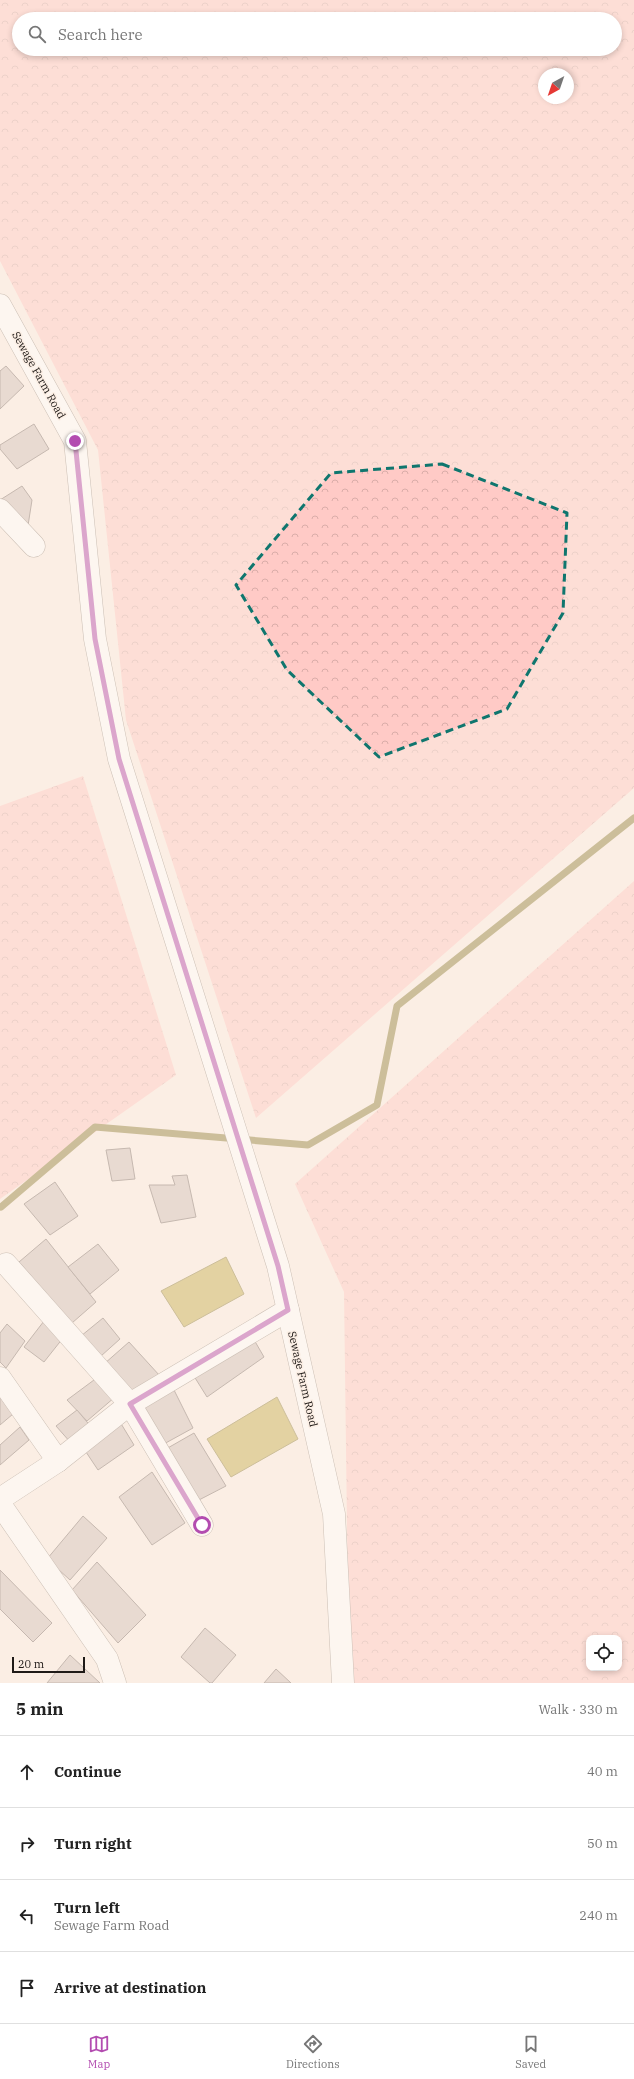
<!DOCTYPE html>
<meta charset="utf-8">
<style>
:root{--surface:#fff;--page:#f2f2f2;--text:#222;--muted:#767676;--line:#e0e0e0;--accent:#b34cb0}
body{margin:0;font-family:"IBM Plex Serif",serif;background:var(--page);color:var(--text)}
.controls{position:absolute;right:12px;bottom:12px;display:grid;overflow:hidden;border-radius:8px;box-shadow:0 2px 6px #0003}
.controls button{width:36px;height:36px;display:grid;place-items:center;padding:0;border:0;border-bottom:1px solid var(--line);background:var(--surface);color:var(--text);font:20px sans-serif}
.compass{position:absolute;left:538px;top:68px;width:36px;height:36px;border-radius:50%;background:var(--surface);box-shadow:0 2px 6px #0003;rotate:220deg}
.scale{position:absolute;left:12px;bottom:10px;width:73px;box-sizing:border-box;padding-left:4px;border:2px solid #1f1a17;border-top:0;font-size:11px;line-height:14px;white-space:nowrap;color:#1f1a17;-webkit-text-stroke:3px #fbeee4;paint-order:stroke}
.stop{position:absolute;width:12px;height:12px;margin:-9px;border:3px solid #b34cb0;border-radius:50%;background:#fff}
.stop.end{background:#b34cb0;border-color:#fff;box-shadow:0 1px 4px #0008}
.list{margin:0;padding:0;list-style:none}
h2{display:flex;justify-content:space-between;align-items:center;height:52px;margin:0;padding:0 16px;font-size:17px}
h2 small{font-size:13px;font-weight:400;color:var(--muted)}
.list li{display:grid;grid-template-columns:26px 1fr auto;gap:12px;align-items:center;box-sizing:border-box;height:72px;padding:0 16px;border-top:1px solid var(--line)}
.list b{display:block;font-size:15px;white-space:nowrap}
.list p{margin:0;font-size:13px;white-space:nowrap;color:var(--muted)}
.list em{font-size:13px;font-style:normal;color:var(--muted)}
.icon{flex:none;width:22px;height:22px;fill:none;stroke:currentColor;stroke-width:2;stroke-linecap:round;stroke-linejoin:round}
.map{position:relative;flex:none;width:634px;height:1683px;overflow:hidden}
.search{position:absolute;background:var(--surface);box-shadow:0 2px 6px #0003;left:12px;right:12px;top:12px;height:44px;display:flex;align-items:center;gap:10px;box-sizing:border-box;padding:0 14px;border-radius:22px;color:var(--muted);font-size:15px}
.sheet{height:340px;background:var(--surface)}
nav{display:flex;justify-content:space-around;align-items:center;box-sizing:border-box;height:56px;border-top:1px solid var(--line);background:var(--surface);font-size:11px;color:var(--muted)}
nav a{display:grid;justify-items:center;gap:2px}
nav .on{color:var(--accent)}
.map>svg:first-child{display:block}
.forest{fill:url(#forest-crowns);fill-rule:evenodd}
.water{fill:#c5b053;stroke:#938341}
.lines{fill:none;stroke-linecap:round;stroke-linejoin:round}
.stream{stroke:#938341;stroke-width:7}
.building{fill:#d0c0ba;stroke:#857771}
.minor-casing{stroke:#93877e;stroke-width:23}
.major-casing{stroke:#93877e;stroke-width:23}
.minor{stroke:#fff;stroke-width:22}
.major{stroke:#fff;stroke-width:22}
.route{stroke:#b34cb0;stroke-width:5}
.marked{fill:none;stroke:#0f766e;stroke-width:3;stroke-dasharray:8 5;stroke-linejoin:round}
.labels{text-anchor:middle;dominant-baseline:central;stroke-width:3;stroke-linejoin:round;paint-order:stroke}
.street-label{font-size:11px;fill:#1f1a17;stroke:#fbeee4}
</style>
<div class="map">
<svg width="634" height="1683" viewBox="0 0 634 1683">
<defs>
<pattern id="forest-crowns" width="20" height="18" patternUnits="userSpaceOnUse"><rect width="20" height="18" fill="#ffcac6"/><path d="M2 6a3 3 0 1 1 6 0M12 15a3 3 0 1 1 6 0" fill="none" stroke="#daada9"/></pattern>
</defs>
<rect width="100%" height="100%" fill="#fbeee4"/>
<!-- forest -->
<g class="forest">
<path d="M0,0H634V788L256,1118L126,720L98,450L0,261ZM19,19H615V49H19ZM544,74H568V98H544Z"/>
<polygon points="83,776 176,1075 0,1199 0,806"/>
<path d="M634,881V1683H349L344,1292L295,1184ZM589,1638H619V1668H589Z"/>
</g>
<!-- water -->
<g class="water">
<polygon points="226,1257 244,1294 184,1327 161,1291"/>
<polygon points="277,1397 298,1439 231,1477 207,1439"/>
</g>
<g class="lines">
<!-- stream -->
<polyline class="stream" points="1,1207 95,1127 308,1145 377,1105 397,1006 634,818"/>
</g>
<!-- building -->
<g class="building">
<polygon points="6,366 24,386 0,409 0,371"/>
<polygon points="34,424 49,449 17,469 0,449 0,445"/>
<polygon points="22,486 32,500 27,532 0,500"/>
<polygon points="130,1148 135,1179 112,1181 106,1150"/>
<polygon points="187,1175 196,1217 161,1223 149,1185 175,1185 172,1176"/>
<polygon points="55,1182 78,1216 50,1235 24,1204"/>
<polygon points="46,1239 96,1302 72,1323 19,1262"/>
<polygon points="98,1244 119,1270 90,1294 68,1267"/>
<polygon points="103,1318 120,1339 101,1356 81,1336"/>
<polygon points="44,1321 63,1338 44,1362 24,1347"/>
<polygon points="7,1324 25,1341 6,1368 0,1362 0,1333"/>
<polygon points="253,1338 264,1357 207,1397 192,1373"/>
<polygon points="129,1342 160,1376 134,1397 104,1364"/>
<polygon points="98,1377 115,1397 87,1421 67,1400"/>
<polygon points="173,1388 193,1428 162,1445 139,1406"/>
<polygon points="0,1397 13,1414 0,1425"/>
<polygon points="77,1410 92,1428 71,1443 56,1426"/>
<polygon points="120,1422 134,1445 98,1470 82,1446"/>
<polygon points="20,1427 29,1440 0,1465 0,1445"/>
<polygon points="194,1433 226,1486 197,1501 166,1449"/>
<polygon points="152,1472 185,1523 152,1545 119,1497"/>
<polygon points="83,1516 107,1538 70,1580 47,1559"/>
<polygon points="97,1562 146,1615 118,1643 72,1590"/>
<polygon points="0,1570 52,1623 33,1642 0,1609"/>
<polygon points="205,1628 236,1655 212,1683 210,1683 181,1657"/>
<polygon points="70,1655 100,1683 47,1683"/>
<polygon points="276,1669 291,1683 264,1683"/>
</g>
<g class="lines">
<defs>
<g id="minor">
<polyline points="0,510 34,546"/>
<polyline points="6,1264 130,1404 202,1525"/>
<polyline points="0,1378 58,1461"/>
<polyline points="0,1499 58,1461 130,1404 288,1310"/>
<polyline points="0,1504 107,1659 115,1683"/>
</g>
<polyline id="major" points="0,305 75,441 95,639 119,759 278,1266 334,1514 343,1683"/>
</defs>
<!-- minor casing -->
<use href="#minor" class="minor-casing"/>
<!-- major casing -->
<use href="#major" class="major-casing"/>
<!-- minor -->
<use href="#minor" class="minor"/>
<!-- major -->
<use href="#major" class="major"/>
</g>
<g class="lines">
<!-- route -->
<polyline class="route" points="75,441 95,639 119,759 278,1266 288,1310 130,1404 202,1525"/>
</g>
<!-- marked area -->
<path d="M0 0H634V1683H0ZM442,464L567,513L563,613L507,709L379,757L287,670L236,585L331,473Z" fill="#fbeee4" fill-opacity=".55" fill-rule="evenodd"/>
<path class="marked" d="M442,464L567,513L563,613L507,709L379,757L287,670L236,585L331,473Z"/>
<g class="labels">
<!-- street labels -->
<g class="street-label">
<text transform="translate(39 375) rotate(61)">Sewage Farm Road</text>
<text transform="translate(303 1379) rotate(77)">Sewage Farm Road</text>
</g>
</g>
</svg>
<div class="controls">
<button><svg class="icon" aria-label="locate" viewBox="0 0 24 24"><circle cx="12" cy="12" r="6"/><path d="M12 2v4M12 18v4M2 12h4M18 12h4"/></svg></button>
</div>
<svg class="compass" viewBox="-18 -18 36 36"><path d="M0-13l5 13h-10z" fill="#e53935"/><path d="M0 13l5-13h-10z" fill="#767676"/></svg>
<div class="scale">20 m</div>
<div class="stop" style="left:202px;top:1525px"></div>
<div class="stop end" style="left:75px;top:441px"></div>
<div class="search"><svg class="icon" aria-label="search" viewBox="0 0 24 24"><circle cx="10" cy="10" r="6"/><path d="M15 15l6 6"/></svg>Search here</div>
</div>
<section class="sheet">
<h2>5 min<small>Walk · 330 m</small></h2>
<ul class="list">
<li><svg class="icon" aria-label="ahead" viewBox="0 0 24 24"><path d="M12 20V5M6 11l6-6 6 6"/></svg><div><b>Continue</b></div><em>40 m</em></li>
<li><svg class="icon" aria-label="right" viewBox="0 0 24 24"><path d="M7 20v-9h11M14 6l5 5-5 5"/></svg><div><b>Turn right</b></div><em>50 m</em></li>
<li><svg class="icon" aria-label="left" viewBox="0 0 24 24"><path d="M17 20v-9H6M10 6l-5 5 5 5"/></svg><div><b>Turn left</b><p>Sewage Farm Road</p></div><em>240 m</em></li>
<li><svg class="icon" aria-label="arrive" viewBox="0 0 24 24"><path d="M6 21V4h12l-3 4 3 4H6"/></svg><div><b>Arrive at destination</b></div></li>
</ul>
</section>
<nav>
<a class="on"><svg class="icon" aria-label="map" viewBox="0 0 24 24"><path d="M3 6l6-2 6 2 6-2v14l-6 2-6-2-6 2zM9 4v14M15 6v14"/></svg>Map</a>
<a><svg class="icon" aria-label="directions" viewBox="0 0 24 24"><path d="M12 3l9 9-9 9-9-9zM9 14v-3h6M13 9l2 2-2 2"/></svg>Directions</a>
<a><svg class="icon" aria-label="saved" viewBox="0 0 24 24"><path d="M7 4h10v16l-5-4-5 4z"/></svg>Saved</a>
</nav>
